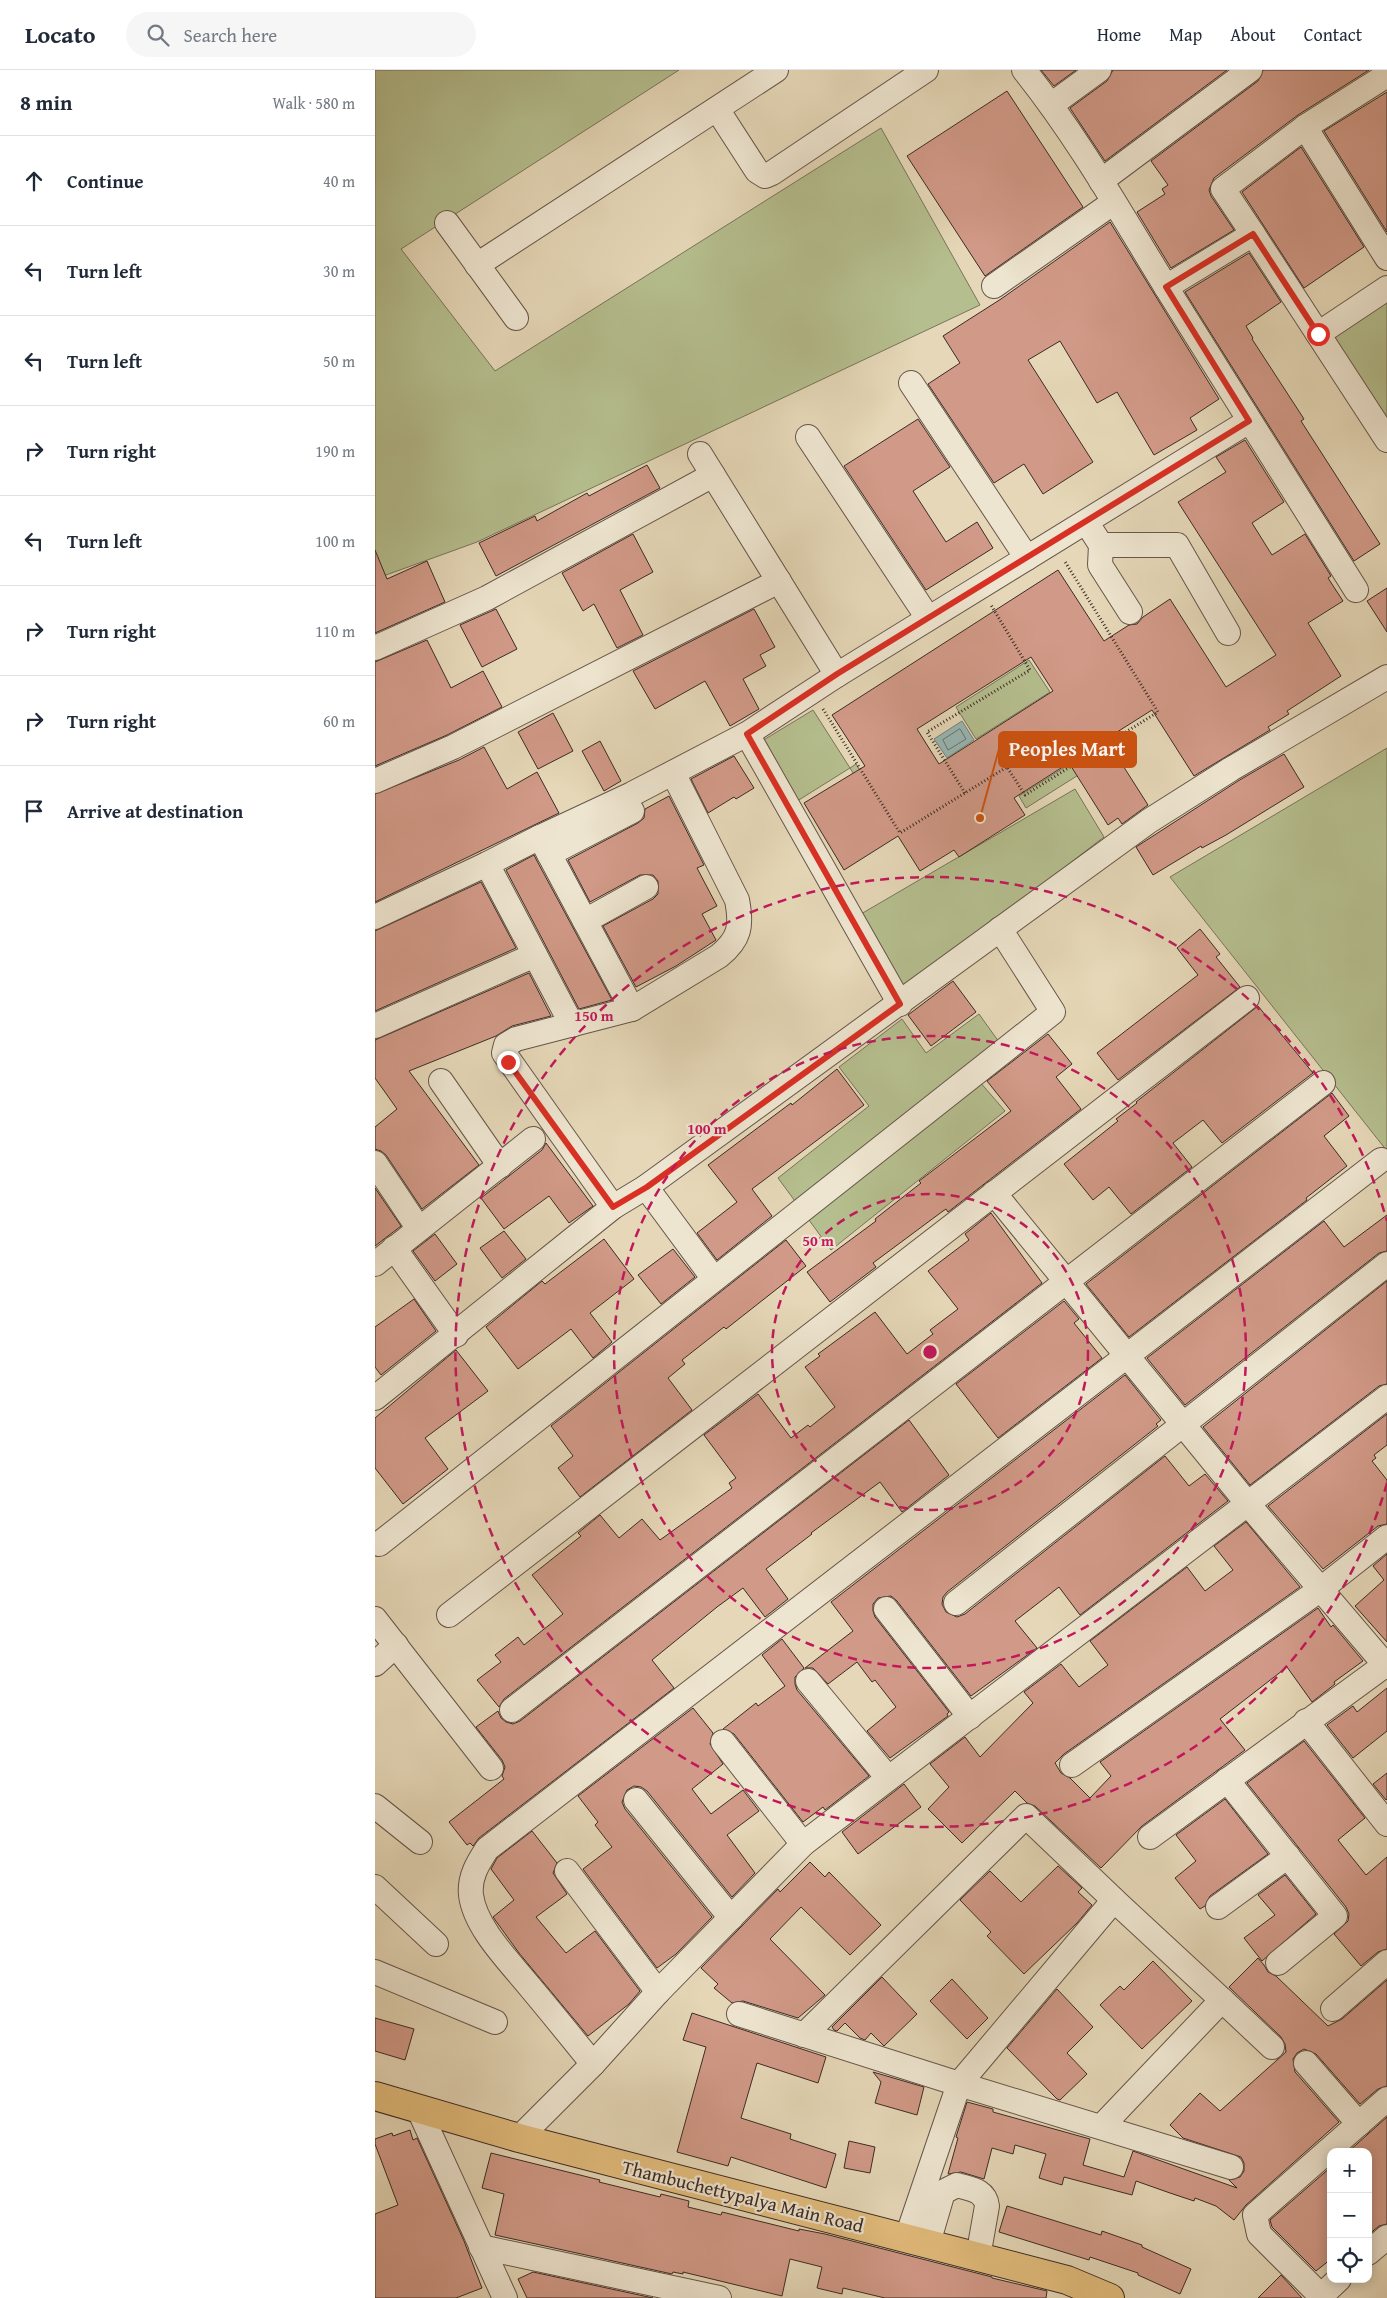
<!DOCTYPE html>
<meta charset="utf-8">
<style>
:root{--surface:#fff;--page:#f6f6f7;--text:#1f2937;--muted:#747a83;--line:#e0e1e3}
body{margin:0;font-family:"Gentium Book Plus",serif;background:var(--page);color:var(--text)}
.controls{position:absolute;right:15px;bottom:15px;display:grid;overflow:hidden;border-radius:10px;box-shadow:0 2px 12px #0003}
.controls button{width:45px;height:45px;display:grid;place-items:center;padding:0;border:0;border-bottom:1px solid var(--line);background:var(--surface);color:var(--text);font:25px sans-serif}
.stop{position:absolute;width:15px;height:15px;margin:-11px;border:4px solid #d93025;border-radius:50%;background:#fff}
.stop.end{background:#d93025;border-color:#fff;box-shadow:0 1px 5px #0008}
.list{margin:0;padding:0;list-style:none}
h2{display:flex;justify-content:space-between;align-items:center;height:65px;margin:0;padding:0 20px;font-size:21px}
h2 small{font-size:16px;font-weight:400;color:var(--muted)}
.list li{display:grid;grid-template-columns:32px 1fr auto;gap:15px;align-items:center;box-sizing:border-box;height:90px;padding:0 20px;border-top:1px solid var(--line)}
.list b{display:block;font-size:19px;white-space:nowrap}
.list em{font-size:16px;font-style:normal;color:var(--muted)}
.icon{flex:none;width:28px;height:28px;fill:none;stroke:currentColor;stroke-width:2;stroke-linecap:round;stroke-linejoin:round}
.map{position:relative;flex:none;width:1012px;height:2228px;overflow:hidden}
header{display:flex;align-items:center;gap:30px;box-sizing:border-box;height:70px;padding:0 25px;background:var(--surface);border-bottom:1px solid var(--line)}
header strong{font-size:24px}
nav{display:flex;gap:28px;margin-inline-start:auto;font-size:18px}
.search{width:350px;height:45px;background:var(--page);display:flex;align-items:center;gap:12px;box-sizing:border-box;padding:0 18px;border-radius:28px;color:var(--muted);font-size:19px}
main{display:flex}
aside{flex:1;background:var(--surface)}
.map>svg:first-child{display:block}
.green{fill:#b5be8e;stroke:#78745a}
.water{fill:#97b8b5;stroke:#73807b}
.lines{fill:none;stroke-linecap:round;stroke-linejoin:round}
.shore{stroke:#6a726d;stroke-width:1}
.building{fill:#d19987;stroke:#3c2b25;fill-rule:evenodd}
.minor-casing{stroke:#66564a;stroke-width:26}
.major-casing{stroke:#3c2b25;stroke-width:30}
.path{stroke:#3c2b25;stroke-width:3;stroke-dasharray:1 2.5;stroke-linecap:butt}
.minor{stroke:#eee5d0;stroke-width:24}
.major{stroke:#e2bc7c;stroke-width:28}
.route{stroke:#d93025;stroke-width:6}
.ring{fill:none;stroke:#c2185b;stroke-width:2.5;stroke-dasharray:9 6}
.labels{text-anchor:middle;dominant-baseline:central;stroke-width:4.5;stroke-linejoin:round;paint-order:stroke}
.street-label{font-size:19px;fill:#3c2b25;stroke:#eee5d0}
.centre{fill:#c2185b;stroke:#eee5d0;stroke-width:2.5}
.ring-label{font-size:15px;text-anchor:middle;font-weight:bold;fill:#c2185b;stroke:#eee5d0;stroke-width:4.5;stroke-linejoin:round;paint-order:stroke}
.leader{fill:none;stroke:#ce5210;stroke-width:2}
.callout-dot{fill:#ce5210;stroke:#eee5d0;stroke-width:2}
.callout{fill:#ce5210;stroke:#ce5210;stroke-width:2}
.callout-label{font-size:20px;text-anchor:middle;font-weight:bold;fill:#fff}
</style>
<header>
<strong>Locato</strong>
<div class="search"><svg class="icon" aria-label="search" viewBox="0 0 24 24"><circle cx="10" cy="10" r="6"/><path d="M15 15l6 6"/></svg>Search here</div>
<nav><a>Home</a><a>Map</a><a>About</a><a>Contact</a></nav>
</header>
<main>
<aside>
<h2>8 min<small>Walk · 580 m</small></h2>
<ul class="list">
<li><svg class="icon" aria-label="ahead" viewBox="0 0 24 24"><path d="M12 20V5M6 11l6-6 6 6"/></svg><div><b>Continue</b></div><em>40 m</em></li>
<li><svg class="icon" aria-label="left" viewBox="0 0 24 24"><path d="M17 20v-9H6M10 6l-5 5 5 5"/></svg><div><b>Turn left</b></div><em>30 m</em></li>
<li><svg class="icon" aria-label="left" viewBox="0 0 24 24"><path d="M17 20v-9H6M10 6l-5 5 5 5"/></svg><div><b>Turn left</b></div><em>50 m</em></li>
<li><svg class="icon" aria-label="right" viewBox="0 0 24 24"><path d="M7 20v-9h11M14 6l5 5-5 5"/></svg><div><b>Turn right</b></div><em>190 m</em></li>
<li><svg class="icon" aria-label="left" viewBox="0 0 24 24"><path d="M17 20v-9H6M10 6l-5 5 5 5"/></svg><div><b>Turn left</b></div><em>100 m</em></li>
<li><svg class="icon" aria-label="right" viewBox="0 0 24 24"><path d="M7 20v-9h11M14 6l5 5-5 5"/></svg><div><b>Turn right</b></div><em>110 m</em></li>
<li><svg class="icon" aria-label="right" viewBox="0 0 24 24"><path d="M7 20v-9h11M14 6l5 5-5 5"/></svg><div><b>Turn right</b></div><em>60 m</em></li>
<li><svg class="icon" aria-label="arrive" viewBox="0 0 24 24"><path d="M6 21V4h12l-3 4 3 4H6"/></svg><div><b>Arrive at destination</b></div></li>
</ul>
</aside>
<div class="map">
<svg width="1012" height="2228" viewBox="0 0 1012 2228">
<rect width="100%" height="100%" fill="#e5d7b7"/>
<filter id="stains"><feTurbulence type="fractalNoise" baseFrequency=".004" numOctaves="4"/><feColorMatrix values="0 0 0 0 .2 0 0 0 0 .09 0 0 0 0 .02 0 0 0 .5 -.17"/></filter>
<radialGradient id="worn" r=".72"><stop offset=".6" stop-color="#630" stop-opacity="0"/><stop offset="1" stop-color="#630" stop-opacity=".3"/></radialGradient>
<!-- green -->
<g class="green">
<polygon points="0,0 304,0 26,179 120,301 506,58 605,235 102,472 0,509"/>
<polygon points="1012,226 1012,354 954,263"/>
<polygon points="654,590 675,622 601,669 581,637"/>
<polygon points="438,640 475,698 481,694 524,764 518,768 475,698 419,733 382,674"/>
<polygon points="744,663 751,675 651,738 644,726"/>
<polygon points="1012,678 1012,1081 795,807"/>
<polygon points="700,719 729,767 527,922 486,844"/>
<polygon points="604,944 634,986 604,1011 630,1041 456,1180 403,1108 494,1036 464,997 527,949 551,983"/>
</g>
<!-- water -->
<polygon class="water" points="587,651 599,670 572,688 559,669"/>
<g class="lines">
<!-- shore -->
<polygon class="shore" points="585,659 591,669 573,680 568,670"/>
</g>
<!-- building -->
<g class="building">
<polygon points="666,0 701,0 679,16"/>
<polygon points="738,0 852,0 730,91 695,38 732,11"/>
<polygon points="888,0 994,0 923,45 839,108 834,120 836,126 859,160 796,198 762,142 790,124 787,119 793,115 776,91 883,11"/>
<polygon points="632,21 708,137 610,206 532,86"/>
<polygon points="1012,22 1012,162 949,61"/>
<polygon points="926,77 989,177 929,218 867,122"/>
<polygon points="735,152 844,329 815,348 822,360 779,385 742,322 722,333 685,271 653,290 718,392 668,424 649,394 619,413 553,314 585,293 568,266 626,229"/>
<polygon points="874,183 906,232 871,256 878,268 877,269 929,349 926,351 1005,474 979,491 810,222"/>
<polygon points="543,349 575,397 538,421 571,472 602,452 618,478 551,520 469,396"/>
<path d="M870,370L909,432L877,453L897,485L930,464L956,506L953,508L968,531L933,553L966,606L912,641L914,644L893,657L895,660L819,706L777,640L731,669L773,735L747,754L743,748L733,755L694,693L639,728L650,745L584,787L579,780L545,801L523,766L469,800L429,733L490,696L457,645L683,500L729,571L754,555L762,554L768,547L795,529L851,617L901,585L803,432L851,402L841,387ZM656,587L678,621L564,694L542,659Z"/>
<polygon points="272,395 285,418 121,506 104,473 160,446 162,451 212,423 214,426"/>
<polygon points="258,464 278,502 245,520 268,565 242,578 219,534 208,541 187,503"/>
<polygon points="0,480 12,509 52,491 70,532 0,563"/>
<polygon points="1012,518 1012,562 992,531"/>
<polygon points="121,539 142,579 107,597 85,555"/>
<polygon points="379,539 400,577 385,585 391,596 368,609 384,639 355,656 330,611 280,639 258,601"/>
<polygon points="52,570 76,618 108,601 127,637 72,665 0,696 0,592"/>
<polygon points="178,643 198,681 163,699 143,662"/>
<polygon points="225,671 246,711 229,721 207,681"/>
<polygon points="109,677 132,719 162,702 184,743 0,832 0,724 84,690"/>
<polygon points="909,684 929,717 851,765 827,778 826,776 778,805 761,777 863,711"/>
<polygon points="359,686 379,718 361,729 359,727 333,743 316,709"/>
<polygon points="294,726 329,795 322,798 342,836 327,844 341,870 301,896 261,917 228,856 278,829 283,824 283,811 278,805 265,805 215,832 193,790 263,753 269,748 270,739"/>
<polygon points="159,785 162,791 237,930 204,939 131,800"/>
<polygon points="106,812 141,878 0,941 0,861"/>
<polygon points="825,859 845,884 841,887 865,917 743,1010 722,983 823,905 802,878"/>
<polygon points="154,903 176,946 137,956 121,966 34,1001 104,1095 47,1139 11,1085 6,1081 0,1079 0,1057 22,1039 0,1008 0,970"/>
<polygon points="578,911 601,942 556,976 533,945"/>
<polygon points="883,936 938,1003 847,1073 828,1050 798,1073 817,1097 756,1144 734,1117 718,1130 689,1094 743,1051 741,1049 762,1033 761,1032"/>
<polygon points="673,964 697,994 681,1007 706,1039 573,1142 571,1139 568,1141 498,1193 501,1197 455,1232 432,1202 501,1151 500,1149 546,1113 544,1111 636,1041 612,1011"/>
<polygon points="462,999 489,1035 377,1119 397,1146 342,1190 322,1163 362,1132 333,1095 416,1033 417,1035"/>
<polygon points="957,1023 974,1046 949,1066 972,1096 931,1128 932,1130 754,1267 711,1214"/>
<polygon points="171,1073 218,1136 194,1153 174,1126 129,1159 106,1128 167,1080"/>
<polygon points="0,1118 26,1156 0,1176"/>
<polygon points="616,1143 667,1213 129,1629 124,1637 102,1610 126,1592 120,1585 143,1567 149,1575 188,1544 157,1505 206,1466 203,1463 225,1445 244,1468 267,1449 285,1470 357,1418 354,1413 361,1408 329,1365 383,1324 416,1368 433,1355 435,1357 460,1337 430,1297 445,1286 443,1284 500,1242 532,1284 558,1264 555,1260 583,1239 553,1201 594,1170 590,1164"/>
<polygon points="1012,1145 1012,1181 1004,1183 810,1335 772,1288 949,1151 969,1177"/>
<polygon points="129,1161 151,1189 127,1208 105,1178"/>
<polygon points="60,1164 82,1194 60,1211 38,1181"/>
<polygon points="229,1169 259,1209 215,1243 237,1272 218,1288 196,1259 143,1299 111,1257 167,1211 170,1214"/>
<polygon points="411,1170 431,1196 351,1259 349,1257 307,1290 310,1294 293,1308 317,1340 205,1427 183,1398 198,1386 176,1356"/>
<polygon points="298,1179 320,1207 286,1234 263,1205"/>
<polygon points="1012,1211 1012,1314 1004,1316 875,1415 828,1357"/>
<polygon points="39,1229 61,1261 6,1305 0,1297 0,1257"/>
<polygon points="689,1231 704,1249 699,1253 727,1288 623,1368 581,1314"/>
<polygon points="81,1280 113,1321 50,1368 73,1399 28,1434 0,1398 0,1348"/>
<polygon points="750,1305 786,1350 781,1354 783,1356 572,1522 568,1527 567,1534 571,1542 582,1547 590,1544 790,1386 814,1416 830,1404 853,1431 705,1545 684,1517 640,1551 662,1578 596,1626 522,1531 516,1526 503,1528 498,1534 498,1541 500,1547 574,1642 572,1644 573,1646 515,1688 492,1661 521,1637 500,1610 497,1612 482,1592 453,1614 438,1598 430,1598 478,1561 456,1532"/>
<polygon points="1012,1344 1012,1375 999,1385 1001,1388 997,1391 1012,1410 1012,1454 1003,1456 948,1499 893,1436"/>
<polygon points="534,1350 574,1405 527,1442 505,1412 436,1463 437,1464 391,1499 413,1529 390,1547 368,1518 342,1537 277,1590 299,1618 104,1768 98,1776 95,1773 92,1775 74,1752 129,1709 127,1706 130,1697 127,1690 101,1657 123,1641 126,1648 131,1652 138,1654 145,1651"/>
<polygon points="871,1452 925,1517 689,1684 680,1693 686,1703 695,1708 715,1728 736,1706 725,1692 943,1538 956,1557 958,1555 988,1591 959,1612 960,1614 937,1632 912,1597 845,1649 870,1680 767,1756 726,1798 660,1736 652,1733 640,1721 587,1773 553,1739 574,1717 555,1694 590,1667 605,1687 658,1633 649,1622 686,1594 704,1617 733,1595 715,1571 812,1497 830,1521 858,1500 839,1476"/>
<polygon points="1012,1484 1012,1572 980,1536 1009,1510 998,1496"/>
<polygon points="407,1569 429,1598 420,1607 420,1614 422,1620 494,1706 450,1740 448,1737 428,1752 359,1664 348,1659 381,1633 383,1636 410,1616 387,1585"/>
<polygon points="1012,1618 1012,1661 978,1688 952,1655 978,1636 982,1642"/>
<polygon points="318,1638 338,1663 335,1674 348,1694 317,1719 336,1744 368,1720 384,1741 352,1765 380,1803 357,1827 272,1721 266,1717 259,1716 252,1720 247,1732 250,1739 337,1847 301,1884 282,1898 208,1799 237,1777 220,1755 223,1752 203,1726"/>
<polygon points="929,1671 990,1748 963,1770 991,1805 1012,1787 1012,1879 1003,1882 986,1896 959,1864 973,1851 974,1844 971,1837 872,1713"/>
<polygon points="1012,1703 1012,1729 1011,1730 998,1714"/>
<polygon points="529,1714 546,1737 483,1784 467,1762"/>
<polygon points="850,1729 893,1784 835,1826 830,1836 825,1839 800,1808 821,1791 801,1765"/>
<polygon points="157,1761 182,1793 178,1803 192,1824 161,1847 191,1883 220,1861 265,1921 254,1934 213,1966 144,1883 118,1847 139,1830 116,1799 122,1788"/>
<polygon points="435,1792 450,1807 454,1802 506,1855 475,1885 426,1837 395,1869 450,1925 423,1948 368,1931 357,1933 339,1918 343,1914 326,1898 403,1819 405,1822"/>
<polygon points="683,1796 707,1818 703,1822 717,1835 702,1853 649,1904 612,1866 616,1862 585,1830 615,1801 646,1832"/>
<polygon points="910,1805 941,1844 887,1891 869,1868 900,1845 883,1825"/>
<polygon points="883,1888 889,1895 893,1902 901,1906 953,1956 967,1949 1012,1910 1012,2016 1003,2019 985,2034 941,1984 929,1979 922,1983 918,1989 920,2002 964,2052 871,2135 859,2150 841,2136 820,2128 819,2131 795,2123 761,2111 757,2125 689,2107 687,2115 664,2108 671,2084 640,2075 638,2084 617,2078 609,2109 586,2102 573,2104 583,2068 581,2067 592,2032 618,2039 618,2042 715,2069 708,2095 749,2107 758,2081 862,2118 854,2110 865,2107 869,2101 869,2093 866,2087 808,2068 795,2055 825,2023 845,2041 911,1982 910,1974 906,1967 854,1917"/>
<polygon points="778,1891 817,1931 767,1979 725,1935 745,1916 749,1920"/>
<polygon points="507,1907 542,1944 509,1976 496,1963 490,1970 485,1968 470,1953 462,1961 459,1960 457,1957"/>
<polygon points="577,1909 613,1948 592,1969 555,1931"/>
<polygon points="682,1919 718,1957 692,1983 712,2004 685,2030 682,2029 632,1978"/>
<polygon points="317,1943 451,1987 443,2013 382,1993 366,2048 416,2064 415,2069 461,2084 451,2118 356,2087 353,2096 302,2082 331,1977 308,1970"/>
<polygon points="0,1948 39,1959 30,1990 0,1981"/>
<polygon points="498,2002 549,2017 542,2045 500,2033 506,2012"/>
<polygon points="1012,2047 1012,2154 1004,2156 993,2165 993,2082 973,2082"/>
<polygon points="35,2060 38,2070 42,2068 89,2171 107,2218 81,2228 0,2228 0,2144 23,2135 0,2074 0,2069 17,2063 18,2066"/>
<polygon points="474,2071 500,2077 495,2103 469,2098"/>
<polygon points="116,2083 225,2110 224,2112 285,2127 286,2124 314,2131 313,2137 346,2145 347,2142 424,2161 424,2159 450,2164 617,2207 617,2208 672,2221 671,2228 510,2228 468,2218 467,2224 442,2218 447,2197 415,2189 407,2226 308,2202 308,2204 298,2202 297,2204 120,2165 129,2124 107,2118"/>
<polygon points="956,2097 956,2189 941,2201 897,2157 895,2150"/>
<polygon points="632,2136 726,2165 727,2161 767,2175 767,2177 816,2199 805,2224 763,2205 763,2203 715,2187 714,2190 624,2162"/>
<polygon points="158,2202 278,2228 152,2228 143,2209"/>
<polygon points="906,2205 927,2228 883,2228"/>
</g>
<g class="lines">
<defs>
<g id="minor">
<path d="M649,0C705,70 749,149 796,225C857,324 919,422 981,520"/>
<polyline points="676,35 724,0"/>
<polyline points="342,39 382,101 390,106 397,103 551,0"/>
<polyline points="930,57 1012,188"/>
<polyline points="726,111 875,0"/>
<polyline points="72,153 141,248"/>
<polyline points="878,164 848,119 930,57 1012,5"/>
<polyline points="102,195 401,0"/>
<polyline points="619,216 739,132"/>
<polyline points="791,217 878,164 1012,370"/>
<polyline points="943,264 1012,218"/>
<polyline points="536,313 652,488"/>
<polyline points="433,367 553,548"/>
<polyline points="325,384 462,605"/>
<polyline points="717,461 726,475 725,495 755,542"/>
<polyline points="726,475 802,475 853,563"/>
<polyline points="0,578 112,528 338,405"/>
<polyline points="372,664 525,934"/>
<polyline points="0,711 78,677 404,511"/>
<polyline points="165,767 257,939"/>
<polyline points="174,784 257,741"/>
<polyline points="112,794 197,955"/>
<polyline points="0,847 112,794 165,767 257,724 372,664 462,605 874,351"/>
<polyline points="210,851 271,817"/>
<polyline points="0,956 160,885"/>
<polyline points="66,1011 125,1096"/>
<polyline points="0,1093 44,1159"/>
<polyline points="271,1117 339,1209"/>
<polyline points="619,1123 873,1434 1012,1597"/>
<path d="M238,1137L129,983L131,975L141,969L257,939L344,886C365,869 367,856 362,830L298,703"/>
<polyline points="19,1178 81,1265"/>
<polyline points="0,1194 158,1069"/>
<polyline points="0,1328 238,1137 271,1117 774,751 856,699 1012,607"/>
<polyline points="4,1474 678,942 625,859"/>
<polyline points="581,1533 1012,1194"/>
<polyline points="511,1539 595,1647"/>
<polyline points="74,1545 872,928"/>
<polyline points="0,1549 116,1698"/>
<polyline points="0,1594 21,1575"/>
<polyline points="433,1611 513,1708"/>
<polyline points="137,1640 948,1013"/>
<polyline points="931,1651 1012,1754"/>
<polyline points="348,1672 428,1774"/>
<polyline points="697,1695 946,1519 1012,1467"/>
<polyline points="852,1710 960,1846 903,1893"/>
<polyline points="261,1730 356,1848"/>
<polyline points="0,1736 45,1772"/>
<polyline points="775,1767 1010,1595"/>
<polyline points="192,1801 283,1922"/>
<polyline points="0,1817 61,1874"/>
<polyline points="843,1837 913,1786"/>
<polyline points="0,1902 120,1952"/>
<polyline points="847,1930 897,1977"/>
<polyline points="958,1939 1012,1892"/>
<polyline points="364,1944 584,2014 532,2167"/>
<polyline points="429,1965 651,1746 739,1830"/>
<polyline points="931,1993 984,2054"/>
<path d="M218,1994C197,1968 176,1942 155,1917C135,1892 100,1858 96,1825C94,1807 103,1793 112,1779L1006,1090"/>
<polyline points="44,2040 130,2228"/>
<polyline points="726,2057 847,1930 739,1830 584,2014 856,2097"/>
<polyline points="144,2068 218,1994 283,1922 428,1774 1012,1327"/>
<path d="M553,2173L568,2122L582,2115C596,2119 610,2120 612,2136L603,2187"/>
<polyline points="106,2177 344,2228"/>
<polyline points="993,2183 1012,2167"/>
<polyline points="946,2226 964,2209"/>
<polyline points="948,2228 884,2164 880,2145 1012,2029"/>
</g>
<polyline id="major" points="0,2026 144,2068 692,2210 735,2228"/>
</defs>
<!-- minor casing -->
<use href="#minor" class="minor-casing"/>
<!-- major casing -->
<use href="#major" class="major-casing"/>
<!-- path -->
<g class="path">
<polyline points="448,639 525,763 632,697 650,725 783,642 689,490"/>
<polyline points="590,723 552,662 655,600 616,535"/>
</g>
<!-- minor -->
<use href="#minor" class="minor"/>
<!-- major -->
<use href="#major" class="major"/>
</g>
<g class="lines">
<!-- route -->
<polyline class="route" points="133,992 238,1137 272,1117 525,934 372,664 462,604 874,351 791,217 878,164 943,264"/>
</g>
<!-- distance rings -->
<g class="ring">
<circle cx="555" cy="1282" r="158"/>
<circle cx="555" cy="1282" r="316"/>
<path d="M1012 1413A475 475 0 1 1 1012 1151"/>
</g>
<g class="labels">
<!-- street labels -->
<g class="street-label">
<text transform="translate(368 2126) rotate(14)">Thambuchettypalya Main Road</text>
</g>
</g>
<circle cx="555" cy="1282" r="8" class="centre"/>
<g class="ring-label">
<text x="219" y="951">150 m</text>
<text x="332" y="1064">100 m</text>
<text x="443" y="1176">50 m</text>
</g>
<!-- callouts -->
<path class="leader" d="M605 748L624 679"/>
<circle class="callout-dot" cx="605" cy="748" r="5"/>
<rect class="callout" x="624" y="662" width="137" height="35" rx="5"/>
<g class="callout-label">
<text x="692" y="686">Peoples Mart</text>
</g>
<rect width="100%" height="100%" filter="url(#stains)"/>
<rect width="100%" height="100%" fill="url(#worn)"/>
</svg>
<div class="controls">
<button>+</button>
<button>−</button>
<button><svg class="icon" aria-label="locate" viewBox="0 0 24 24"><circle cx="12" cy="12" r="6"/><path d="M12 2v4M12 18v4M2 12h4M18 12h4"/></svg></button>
</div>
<div class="stop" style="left:943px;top:264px"></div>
<div class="stop end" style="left:133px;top:992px"></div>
</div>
</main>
